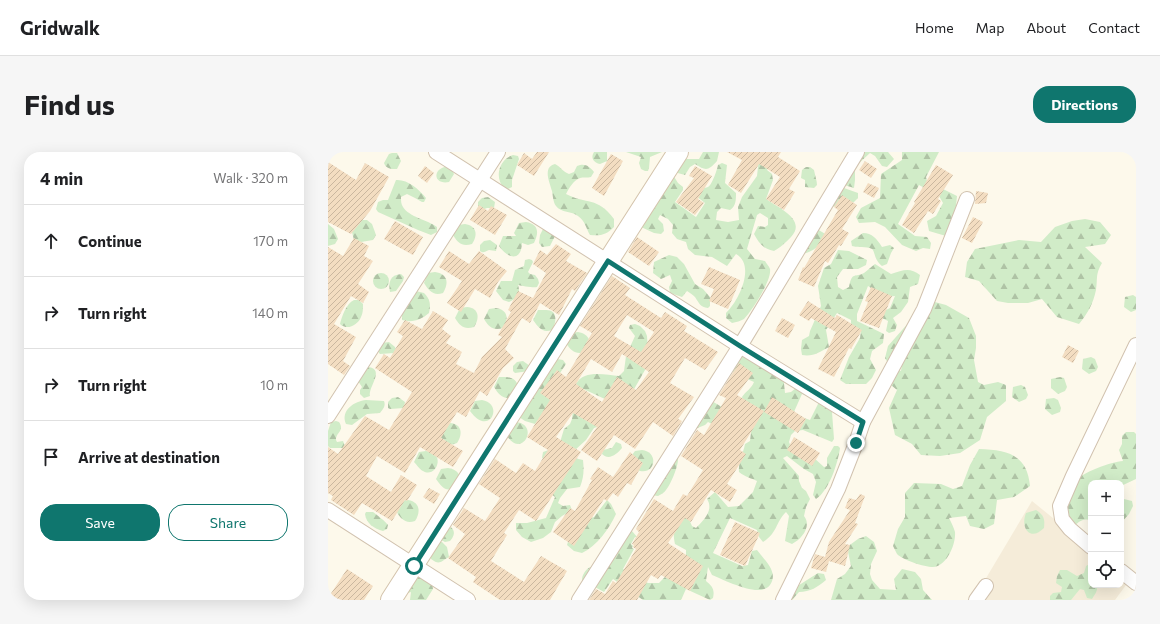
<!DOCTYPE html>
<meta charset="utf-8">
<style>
:root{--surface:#fff;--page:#f6f6f6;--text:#202124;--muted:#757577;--line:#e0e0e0;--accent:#0f766e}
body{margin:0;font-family:Commissioner,sans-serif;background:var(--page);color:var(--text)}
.controls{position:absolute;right:12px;bottom:12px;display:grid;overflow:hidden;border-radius:8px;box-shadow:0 4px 16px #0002}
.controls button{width:36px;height:36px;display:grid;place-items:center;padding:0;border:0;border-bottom:1px solid var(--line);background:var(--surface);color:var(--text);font:20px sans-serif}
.stop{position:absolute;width:12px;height:12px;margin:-9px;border:3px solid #0f766e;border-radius:50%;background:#fff}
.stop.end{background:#0f766e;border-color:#fff;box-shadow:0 1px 4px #0008}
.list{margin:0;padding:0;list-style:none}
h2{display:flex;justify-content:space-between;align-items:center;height:52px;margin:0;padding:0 16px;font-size:17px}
h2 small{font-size:13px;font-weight:400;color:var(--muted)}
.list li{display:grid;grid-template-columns:26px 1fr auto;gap:12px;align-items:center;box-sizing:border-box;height:72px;padding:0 16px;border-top:1px solid var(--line)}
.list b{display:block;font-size:15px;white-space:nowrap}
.list em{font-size:13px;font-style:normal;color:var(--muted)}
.actions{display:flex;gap:8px;padding:12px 16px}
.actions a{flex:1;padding:9px 0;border:1px solid var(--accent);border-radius:16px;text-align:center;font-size:14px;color:var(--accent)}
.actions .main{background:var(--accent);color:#fff}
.icon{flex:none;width:22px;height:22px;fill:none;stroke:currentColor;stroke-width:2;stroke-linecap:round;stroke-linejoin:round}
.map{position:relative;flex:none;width:808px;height:448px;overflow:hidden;border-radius:16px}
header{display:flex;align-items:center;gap:24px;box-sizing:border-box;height:56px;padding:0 20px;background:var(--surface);border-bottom:1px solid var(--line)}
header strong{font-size:19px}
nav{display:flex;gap:22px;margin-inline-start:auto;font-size:14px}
.intro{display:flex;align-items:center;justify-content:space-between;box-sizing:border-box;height:96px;padding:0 24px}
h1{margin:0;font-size:28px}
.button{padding:10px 18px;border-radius:16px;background:var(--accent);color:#fff;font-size:14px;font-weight:700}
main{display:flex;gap:24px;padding:0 24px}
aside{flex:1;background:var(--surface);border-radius:16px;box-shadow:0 4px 16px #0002}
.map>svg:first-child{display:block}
.residential{fill:#f5ecd9}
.forest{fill:url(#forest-firs)}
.building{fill:url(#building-hatch);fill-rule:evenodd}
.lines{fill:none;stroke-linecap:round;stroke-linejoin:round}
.street-casing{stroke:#d1c2af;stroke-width:16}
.secondary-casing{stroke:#d4c4ad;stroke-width:22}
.street{stroke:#fff;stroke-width:14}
.secondary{stroke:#fff;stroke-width:20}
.route{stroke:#0f766e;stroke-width:5}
</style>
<header>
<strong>Gridwalk</strong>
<nav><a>Home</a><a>Map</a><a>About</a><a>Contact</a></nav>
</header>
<div class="intro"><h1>Find us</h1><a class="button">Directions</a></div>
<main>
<aside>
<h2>4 min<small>Walk · 320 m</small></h2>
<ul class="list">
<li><svg class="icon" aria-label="ahead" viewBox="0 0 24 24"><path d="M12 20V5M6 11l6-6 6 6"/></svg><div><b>Continue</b></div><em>170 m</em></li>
<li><svg class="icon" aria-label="right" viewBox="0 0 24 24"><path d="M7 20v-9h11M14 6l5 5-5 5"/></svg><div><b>Turn right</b></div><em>140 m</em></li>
<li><svg class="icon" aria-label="right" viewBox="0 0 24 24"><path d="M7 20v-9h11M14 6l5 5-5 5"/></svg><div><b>Turn right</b></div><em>10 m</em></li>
<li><svg class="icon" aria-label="arrive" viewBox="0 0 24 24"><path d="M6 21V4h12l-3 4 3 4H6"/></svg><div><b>Arrive at destination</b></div></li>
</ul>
<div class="actions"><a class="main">Save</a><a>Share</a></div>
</aside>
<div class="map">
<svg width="808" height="448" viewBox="0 0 808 448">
<defs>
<pattern id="forest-firs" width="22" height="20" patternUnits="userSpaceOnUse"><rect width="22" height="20" fill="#d1ecc8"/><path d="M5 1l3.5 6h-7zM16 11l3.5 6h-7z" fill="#afc3a5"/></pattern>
<pattern id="building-hatch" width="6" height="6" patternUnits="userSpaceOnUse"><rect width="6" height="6" fill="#f3ddc1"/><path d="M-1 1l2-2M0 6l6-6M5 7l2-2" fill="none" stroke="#cab79f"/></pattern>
</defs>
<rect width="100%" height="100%" fill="#fdf9eb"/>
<!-- residential -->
<polygon class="residential" points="704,349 763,397 763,433 793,433 793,422 801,429 787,448 645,448"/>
<!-- forest -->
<g class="forest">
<path d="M266,0H279V9L272,12C266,11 262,6 266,0Z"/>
<polygon points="298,0 334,0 322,5 321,16 320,19 317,19 313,17 311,11 313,5"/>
<path d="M375,0H391L389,9C380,19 378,19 367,12L362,15L357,23L346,20L345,23L350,31L355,35V38L347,50L368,65L377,51L368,44L373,36C375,36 378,36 380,35C384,33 389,18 390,13L394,11L399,13L397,31L408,41C408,48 408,54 402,58L393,56L389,60L388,68L400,70L411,68L410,55L414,45L429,24L431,6L442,4L439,18L444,22L445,28L438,47C451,56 479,68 463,85C457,91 453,95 446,99C435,97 431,91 426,82L430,74L437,75L440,73V66L432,61L429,63L419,97L427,107L437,109C438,111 441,114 442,117C444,128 424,159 416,167C413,169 408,170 404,171L398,166V161C411,149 428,113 408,102L399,114L384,105L367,103L360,97L358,90L349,87L344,81L345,73L340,67L332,63L330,67L335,72L336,79L333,82L326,81L313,75L350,7H371Z"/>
<polygon points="532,0 560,0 566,7 559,15 554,14 547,4 542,1 527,15 527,28 526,36 513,32"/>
<polygon points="574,0 611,0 598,25 599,29 629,44 628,54 618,84 601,79 599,69 608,64 615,51 611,44 591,33 570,72 587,84 599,85 603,91 602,97 595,96 588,99 574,93 557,75 547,70 531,71 528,65 533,56 552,46 553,22 574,8"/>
<path d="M64,1H69L73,9L69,17C63,17 58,17 56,11L61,2Z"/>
<path d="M185,3L190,4L191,7L184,28V35L180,37L176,36C166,26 171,7 185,3Z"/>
<path d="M227,12C233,15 235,20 241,22L246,20L249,14C257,11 261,14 266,20L263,25C260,26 255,25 252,26C246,28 241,36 238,42C259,53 269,44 286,67V75C278,83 273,84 262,83C258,76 257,69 250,64C244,59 233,61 228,54C225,50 225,44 224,39C222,31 214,15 227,12Z"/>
<path d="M117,15H122L126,22L121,30C106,33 104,18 117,15Z"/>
<path d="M478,15H482L486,18C487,23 489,29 489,33L486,36L477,35V28L473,26L474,18Z"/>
<path d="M68,28C79,27 91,37 98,46L96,50H94L87,46L79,42L73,45C73,49 73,52 75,55C81,65 100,68 109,75V80L103,83L90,78L50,60L48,57L50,50L55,48H60Z"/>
<polygon points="516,36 530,41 530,46 526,50 519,50 504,55 501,52 512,37"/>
<polygon points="160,45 167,50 166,56 159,56 154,58 150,56 150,50 154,46"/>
<path d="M757,67L772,70L783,83L777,92L757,95L774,111C767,123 770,126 768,138C765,152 760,161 751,172L729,165L714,147L700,151H680L669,149L651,129L637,125L639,110L647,97L691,88L713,90L727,75L744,69Z"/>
<polygon points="34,68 39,68 44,72 48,83 45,88 33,90 26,88 24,80"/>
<path d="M198,70C211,72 211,81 206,91L200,93L194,91C193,111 179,106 171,94L175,84H188L186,81L191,71Z"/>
<polygon points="0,72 6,77 10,87 7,92 0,94"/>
<path d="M137,72C149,74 150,83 144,92C134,95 130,91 125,83L130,73Z"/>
<polygon points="219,75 227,84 222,94 214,95 211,91 212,83 215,77"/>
<path d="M489,77L499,83C492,93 486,100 474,102Z"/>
<path d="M535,81C544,81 549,87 554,95L562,93L566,96L563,101L559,112L554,114C546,108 547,99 544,97C538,94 530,96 524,94L523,89Z"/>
<path d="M162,88L169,93L168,99C166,99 163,98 161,98C157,99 156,102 152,99V93L156,89Z"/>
<path d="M510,98L521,99L539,108L538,113L530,117H515L509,125L510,135L515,138L521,135C524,119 527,126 536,121C540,118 543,115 547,112L563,122C575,118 582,115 592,123L590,132L582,135L580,150L573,160L565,166L569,173L567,179L561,181L558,179L560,169L554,166L556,159L562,156L567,144L557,145L540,134L529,162V169L556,182L555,191L544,199L542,207L548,218L544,226L538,232H518L512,228L521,205L532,186L533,178L523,173V168L509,161L498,178L501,195C492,200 485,205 474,203L473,197L474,188L481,184L482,179L493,154L490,134L496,116L503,112Z"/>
<path d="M341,103L349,105L356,112L367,132L375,137L382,145V154L380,156C372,155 371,151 367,145C365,143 362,141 359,139L354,145L342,141L341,135L344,129L342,123L333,127L325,121L326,110Z"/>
<path d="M201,107L204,108L205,110L200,120L202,122L207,123L210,127L211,131L209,135C206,136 194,134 190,133C193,141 189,147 181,150L175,148L168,139L173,129H184L187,118L196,114L197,108Z"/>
<path d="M107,120C120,122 121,131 115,141C105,144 101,139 96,131L100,121Z"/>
<circle cx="53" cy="129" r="8"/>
<path d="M73,122L76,125L75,129L68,139L62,140C60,130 62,123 73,122Z"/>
<path d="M88,139L96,141C102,147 103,152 101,161C93,168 84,171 74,168V162Z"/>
<polygon points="805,143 808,145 808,158 803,160 796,155 797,145"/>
<path d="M26,148H31L35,152C35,157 35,161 33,165C30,173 19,179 12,172C14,164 18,152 26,148Z"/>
<polygon points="603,149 618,153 641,166 648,184 648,196 646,208 650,230 656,233 670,230 678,233 678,249 659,265 652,288 632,301 612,304 593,303 584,292 567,283 561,256 569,238 557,228 562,214 573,219 574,212 560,210 558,208 557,206 560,194 582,169"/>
<path d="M139,155C151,156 152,166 146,175C136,178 132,174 127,166L132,156Z"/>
<path d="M168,156C180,158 181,167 175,176C165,179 161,175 156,167L161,157Z"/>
<path d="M210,158C212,158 214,158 217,158C230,157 229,170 224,178C214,181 211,176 205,168Z"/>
<path d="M307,172L312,174L317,179L319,184L321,211L305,239L277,272L266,276L258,288L246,299V306L255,308C256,318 256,325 252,335L239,337L232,346L230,351L235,354L242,353L245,361L256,369L266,365L279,348L283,352L288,362C281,377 269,394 254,401L246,399L239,393L241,386L239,361L234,364L227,370L223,380L215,386L203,390L194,385L188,378V371H199L218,366L227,345L206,329L226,313L214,306L215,300L232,294L233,287L236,277L242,272L244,267L245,258L262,269L279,248L251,235L248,232C256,217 278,223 291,224L296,219L298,204L307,184L301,176L302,173Z"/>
<path d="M250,180C256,181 259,183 262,189L257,200C248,203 243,199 238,191L243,181Z"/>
<polygon points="61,190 67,195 68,198 66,201 52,202 51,201 50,195 54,191"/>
<path d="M406,199L455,222L457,241L463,240L468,236L484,246L474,242L465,262L482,268L491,250L504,260L506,287L504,290L475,278L467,279L463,283L461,290L463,295L485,305L496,315L499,314V306L506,294H510L512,296C510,311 501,339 488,347L485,343L488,330L485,322L476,317L459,304L455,306L471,324V329L474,336L478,339L482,347L478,355L476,364C484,374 474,387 464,392L457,389L461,364L458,360C447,371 450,380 435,390L431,385L429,378L402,366L385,401L414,414L420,413L424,399L429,398C437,409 451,420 442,433C432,447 397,428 384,423L380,415L378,429C384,434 387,437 385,446L382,448L358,437L353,448H315L285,427L276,440L265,434L255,433C252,426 256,419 262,415H267L297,371L310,386L307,385L303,392L305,394L304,396L306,397L295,417L320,431H331L358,403V398L347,392C344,380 347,372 351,361L360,365L364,374L368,376C376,368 386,358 379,347L387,340L400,355L411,354L425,340L429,329C423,326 417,325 411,320C410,311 415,302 417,292L422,289L423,280L417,264L414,245C418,239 423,237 426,230L410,223L404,219Z"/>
<polygon points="763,205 767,207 770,215 768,219 761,222 754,217 755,207"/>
<polygon points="229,207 235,208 238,212 230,224 225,248 207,272 197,269 188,263"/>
<polygon points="195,209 202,214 201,219 187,221 185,219 185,214 189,210"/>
<path d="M41,215C57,218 40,235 42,244L36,246L32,242V238L34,235L30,229L38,216Z"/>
<path d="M171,225C179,225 186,224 190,233L185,245C175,248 171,243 166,235Z"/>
<polygon points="732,225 736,226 739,235 737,239 730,242 723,236 723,227"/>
<polygon points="693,233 697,235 700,243 698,247 691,250 684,245 685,235"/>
<polygon points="70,245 77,250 76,256 62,257 60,256 60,250 64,246"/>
<polygon points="726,246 730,248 733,256 732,260 724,263 717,257 718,247"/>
<path d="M38,248L56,249C58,254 55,257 52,261L39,262L24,273L18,272C12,258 27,249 38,248Z"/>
<path d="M154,248C177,252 161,286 142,259L147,249Z"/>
<polygon points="382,248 394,255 388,274 380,270 377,273 367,277"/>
<path d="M8,269L11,270C17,279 8,280 8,288L9,290L15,289L17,294L15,296H2L0,294V279L3,270Z"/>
<path d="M188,270C208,272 199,297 186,291C183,289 181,287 179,284Z"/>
<path d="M122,271C134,272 135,282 129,291L123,293L112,285Z"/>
<path d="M798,280H806L808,282V327L793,334V331H763V369C755,365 751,370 745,375L733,359C737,350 740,338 746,330C754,320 783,310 795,309L791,298L794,292V284Z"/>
<path d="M288,290L293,292L294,296C289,302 281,309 274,302L275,298L284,296Z"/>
<path d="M651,297C679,298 699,302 702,334L686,345L669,348L666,372L656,377L642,374L638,364L621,366C623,370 626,376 627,380C628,392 619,414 605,415C596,415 575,408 569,402C568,400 566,396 565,394L570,377L577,365V341L586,331L613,332L625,337L634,334L642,313Z"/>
<path d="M314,298C332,300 327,325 309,318L304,303L307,299Z"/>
<path d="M98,299C119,301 108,327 95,319C92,318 89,313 86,310L91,300Z"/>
<path d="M350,305C351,313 343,332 338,338C336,341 333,342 330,344L322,343Z"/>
<path d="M120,316C126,317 130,319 132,325L127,336C117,340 114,335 108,327L113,317Z"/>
<polygon points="796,347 804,349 805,354 801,362 793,371 793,348"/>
<path d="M80,348C92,350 93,360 87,369C77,372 73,367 68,359L73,349Z"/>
<path d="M708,358C716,363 717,367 716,376C702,390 692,376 698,361Z"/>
<path d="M38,360H45C48,362 58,370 60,373L59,377L55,379C46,377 38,371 37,362Z"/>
<path d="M118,372C126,376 129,381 122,389L117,390L111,387Z"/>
<polygon points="538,384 546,390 549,399 543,412 542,422 544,428 552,437 568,438 566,427 574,417 587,420 593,427 595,438 604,448 503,448 509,427 517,422 523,414 519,395 530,387"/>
<path d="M111,390H114L119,395L121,405C113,409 112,414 103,407V402Z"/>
<path d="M763,411V433H769C770,439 767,442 764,447L759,446L756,438L752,437L743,448H722V444L725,441L733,440L734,435L728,431L729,424L732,418H739L749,424L756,421L758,414Z"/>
<path d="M490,421L496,422L498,428C490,435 482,440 471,440L464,448H451L468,435Z"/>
<polygon points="87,422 104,431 105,437 98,448 82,448 83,440 77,442"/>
</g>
<!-- building -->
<g class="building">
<polygon points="209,0 221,0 206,24 189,13 196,1 204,7"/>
<polygon points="399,0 453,0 450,5 472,19 461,37 467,40 456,58 438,47 452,25 431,12 413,41 400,33 414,8"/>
<polygon points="283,2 295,9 276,44 264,36"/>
<polygon points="537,9 549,17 543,26 531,18"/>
<polygon points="0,10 28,28 37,11 61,25 42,59 23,82 0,70"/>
<polygon points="608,13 625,23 610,47 613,49 605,62 600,59 586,81 574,73 587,51 586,50"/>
<polygon points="97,14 106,21 99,31 90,24"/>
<polygon points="367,14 384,24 370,47 376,51 367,63 348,50 366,26 361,24"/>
<polygon points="540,31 551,36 546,46 535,40"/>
<polygon points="648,39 660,41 658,51 647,52"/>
<polygon points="514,43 529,53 514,77 521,81 513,94 511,93 500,111 497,109 486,135 470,128 475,115 476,116 510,58 506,55"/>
<polygon points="151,53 160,59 163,54 179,63 167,83 142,68"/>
<polygon points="645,65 655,70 644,91 634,86"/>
<polygon points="67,69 95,85 85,103 56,87"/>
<polygon points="309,85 331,100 321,114 300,100"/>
<polygon points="26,86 41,94 36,104 45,109 30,132 41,140 35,151 23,144 6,172 28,185 15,209 22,214 16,223 0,212 0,95 15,104"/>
<polygon points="228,92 243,102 238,109 259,121 247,139 244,137 231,163 212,151 202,171 194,166 177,197 186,206 175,216 159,244 152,239 138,265 129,260 113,286 135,299 125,315 92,295 77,321 49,304 38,324 63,340 73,323 89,333 79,349 77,348 64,369 34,351 26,363 3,348 5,344 0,341 0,295 10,302 37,264 61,278 84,240 47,216 56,202 62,206 75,184 69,180 77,168 94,177 105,159 120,168 114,177 123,184 118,191 134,200 128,212 146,221 154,205 174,185 170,183 183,160 180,158 190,139 205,146 218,121 205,112 212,98 219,103"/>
<polygon points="121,99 141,112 151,99 179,119 170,130 162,146 147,137 133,160 119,151 134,129 111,115"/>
<polygon points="381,115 412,128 400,157 381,149 386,137 373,132"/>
<path d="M284,124L302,136L297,143L333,166L337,160L359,174L356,179L390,200L377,218L357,206L342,231L366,245L350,267L354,269L345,284L325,270L307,297L286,283L269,309L253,298L269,275L245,261L228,285L253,300L208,369L191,358L176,381L179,383L163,409L196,430L213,404L239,419L222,448H172L145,430L148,425L120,406L137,382L125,373L136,356L157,369L172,346L151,332L167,307L188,321L195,311L207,319L220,298L199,285L222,248L212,241L229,218L238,225L264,181L252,174ZM299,163L326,180L313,200L286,184ZM294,202L321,220L308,238L289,225L274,250L248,232L263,207L284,220Z"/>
<polygon points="543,135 564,144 551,176 532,169 540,150 537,149"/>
<polygon points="480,149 507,166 509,163 534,178 523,197 521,196 506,225 490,217 508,180 483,166 481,169 471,163"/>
<polygon points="454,166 467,173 460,186 447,179"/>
<polygon points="740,193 751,199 745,211 734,205"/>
<polygon points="411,211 425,221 409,243 436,259 412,298 418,302 399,332 409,338 402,350 383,338 363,370 357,366 340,391 375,414 362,439 333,423 330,427 323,423 309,448 261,448 268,437 277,442 285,429 288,431 308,397 305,395 306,393 304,392 311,380 308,377 326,347 345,359 355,342 359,344 375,318 353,304 369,278 376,283 398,246 391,243"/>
<polygon points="444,245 478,267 470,281 436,260"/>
<polygon points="466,285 492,301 484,314 459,298"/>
<polygon points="302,300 315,311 303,333 299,331 290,345 285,341 279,349 276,347 246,394 225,380 242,356 247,359 264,328 262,327 270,315 285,325"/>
<polygon points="101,336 112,342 106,352 95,345"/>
<polygon points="532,342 537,344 527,371 530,372 517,392 522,393 517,414 501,409 498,420 483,416 487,402 497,405 501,390 522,358 517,356 521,346 528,348"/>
<polygon points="407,370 432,381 417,414 392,403"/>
<polygon points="19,417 45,434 36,448 0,448 0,446"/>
</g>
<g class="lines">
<defs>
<g id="street">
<polyline points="108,0 412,194 535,270"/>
<polyline points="0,264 170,0"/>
<polyline points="0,358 140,448"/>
<polyline points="763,395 742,377 734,367 732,354 745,324 808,193"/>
<polyline points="793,419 808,431"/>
<polyline points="251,448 412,194 529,0"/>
<polyline points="455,448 510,337 528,291 535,270 596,157 639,47"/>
<polyline points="648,448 658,434"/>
</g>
<polyline id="secondary" points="63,448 350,0"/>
</defs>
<!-- street casing -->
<use href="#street" class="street-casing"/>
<!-- secondary casing -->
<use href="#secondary" class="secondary-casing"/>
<!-- street -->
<use href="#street" class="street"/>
<!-- secondary -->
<use href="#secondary" class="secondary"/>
</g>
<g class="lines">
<!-- route -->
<polyline class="route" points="86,414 280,109 412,194 535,270 528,291"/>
</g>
</svg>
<div class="controls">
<button>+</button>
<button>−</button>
<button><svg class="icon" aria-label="locate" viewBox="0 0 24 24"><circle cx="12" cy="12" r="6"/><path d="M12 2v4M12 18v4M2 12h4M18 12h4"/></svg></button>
</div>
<div class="stop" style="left:86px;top:414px"></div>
<div class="stop end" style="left:528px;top:291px"></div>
</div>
</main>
